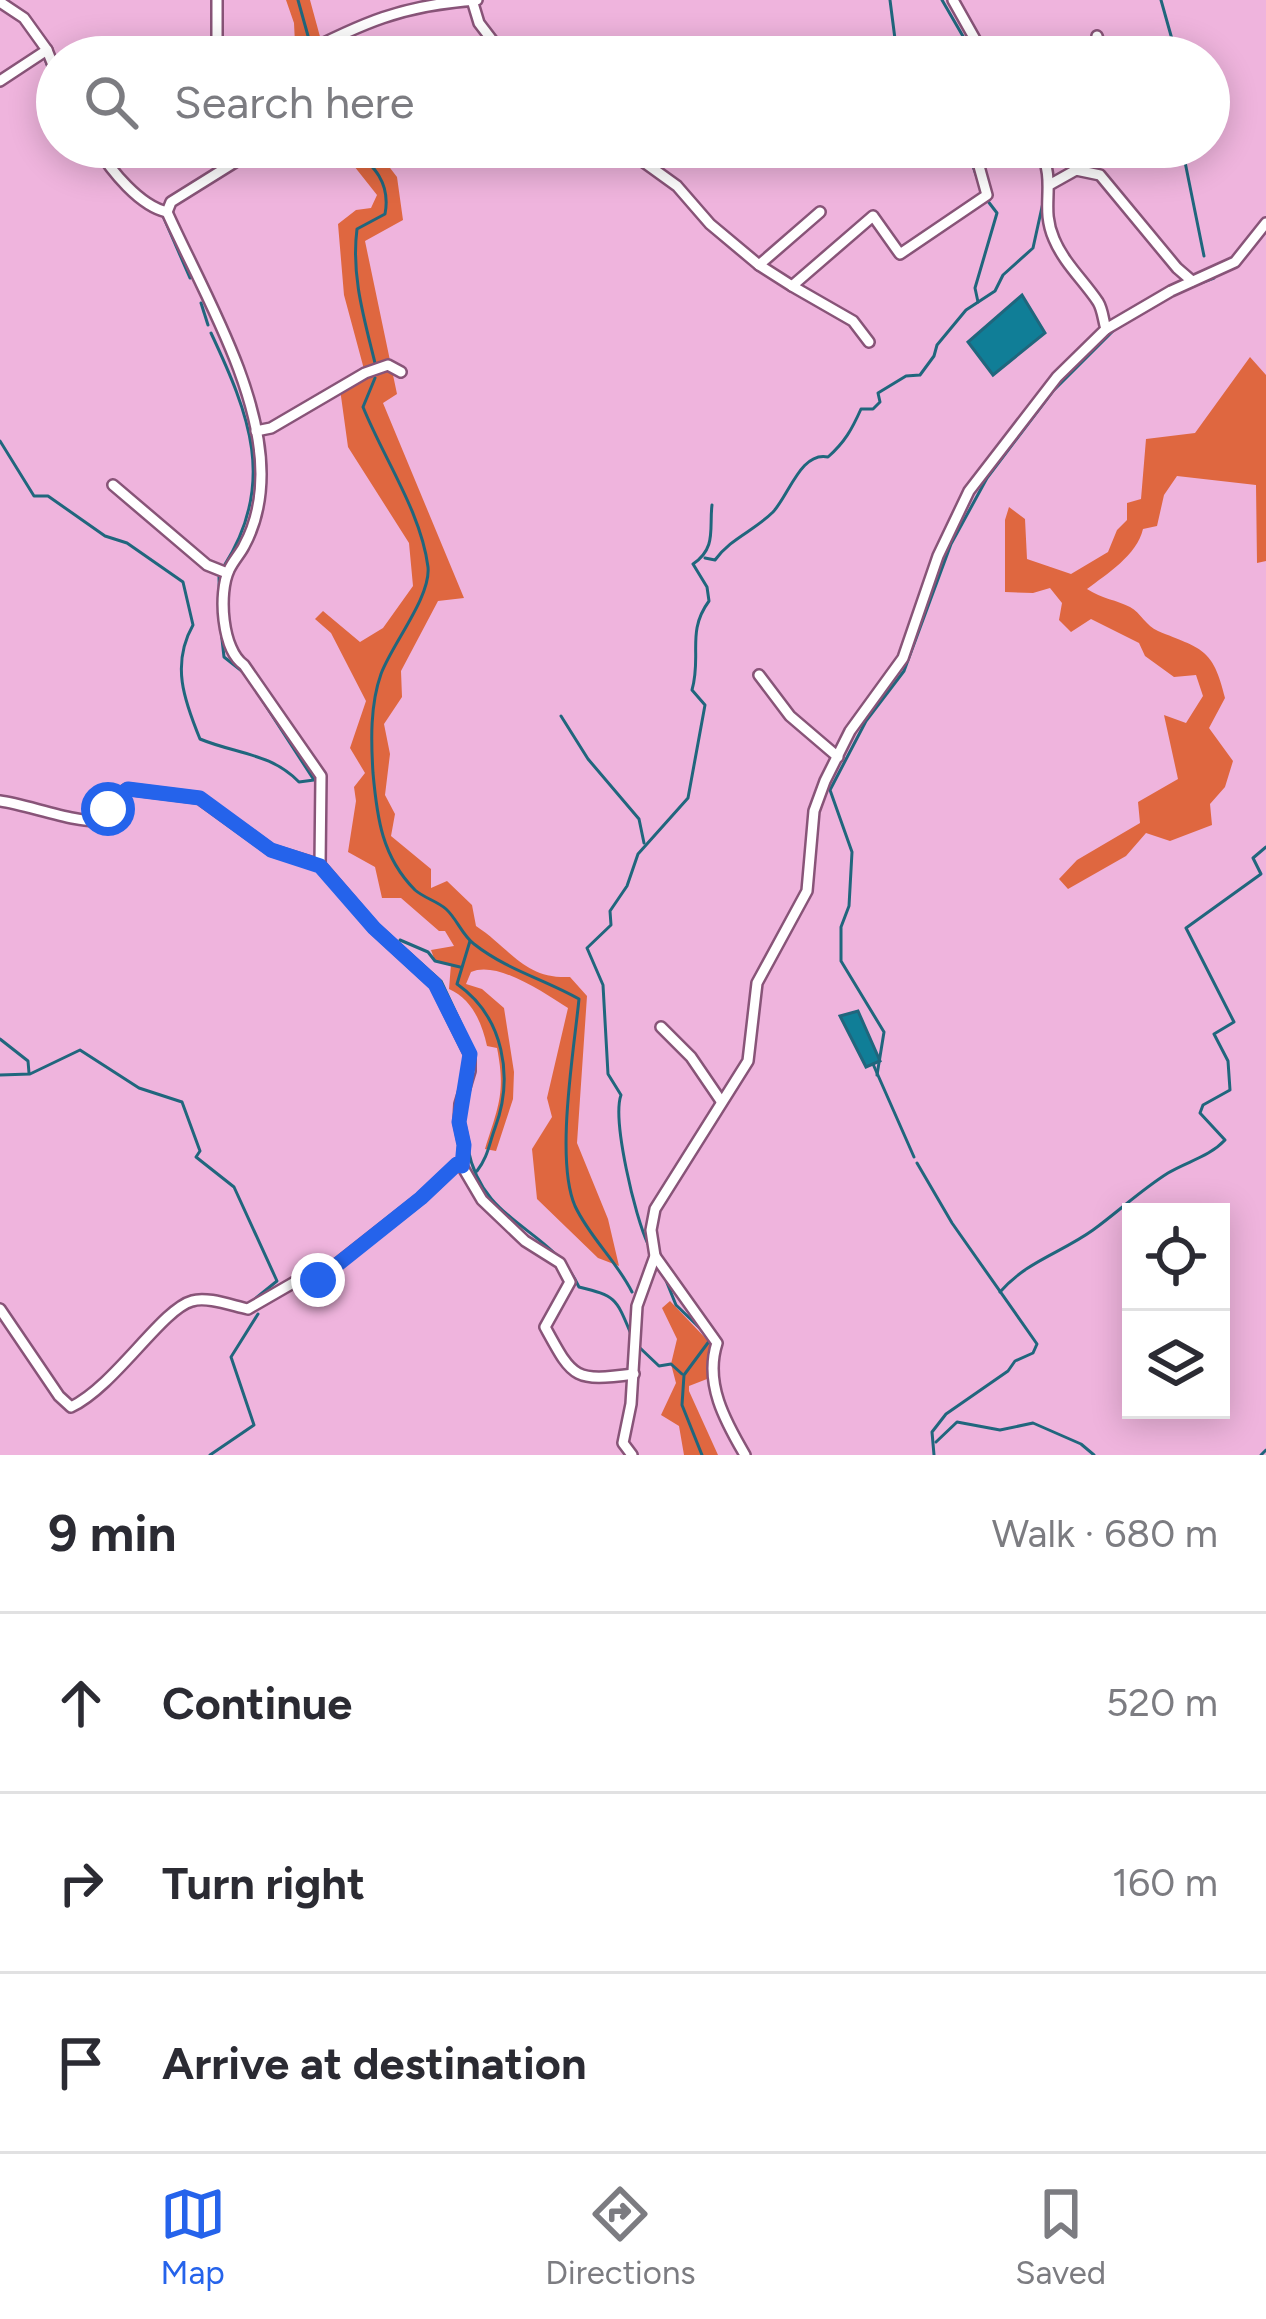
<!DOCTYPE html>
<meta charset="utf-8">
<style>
:root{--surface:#fff;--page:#f7f7f7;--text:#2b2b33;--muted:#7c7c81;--line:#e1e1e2;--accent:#2563eb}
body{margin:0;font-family:Figtree,sans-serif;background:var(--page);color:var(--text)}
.controls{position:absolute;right:36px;bottom:36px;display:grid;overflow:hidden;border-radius:0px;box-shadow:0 6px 30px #0003}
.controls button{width:108px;height:108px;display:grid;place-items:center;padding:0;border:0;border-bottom:3px solid var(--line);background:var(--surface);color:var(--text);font:60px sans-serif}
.stop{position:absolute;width:36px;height:36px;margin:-27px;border:9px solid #2563eb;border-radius:50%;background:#fff}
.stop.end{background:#2563eb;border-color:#fff;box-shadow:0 3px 12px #0008}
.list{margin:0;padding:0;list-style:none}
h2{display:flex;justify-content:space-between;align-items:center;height:156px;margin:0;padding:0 48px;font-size:51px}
h2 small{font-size:39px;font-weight:400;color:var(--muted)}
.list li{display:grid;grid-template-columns:78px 1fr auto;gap:36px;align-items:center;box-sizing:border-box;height:180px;padding:0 48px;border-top:3px solid var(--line)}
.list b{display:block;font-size:45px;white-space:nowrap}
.list em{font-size:39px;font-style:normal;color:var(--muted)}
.icon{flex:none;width:66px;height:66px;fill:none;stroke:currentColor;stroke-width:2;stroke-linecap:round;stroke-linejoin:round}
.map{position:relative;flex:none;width:1266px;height:1455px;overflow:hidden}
.search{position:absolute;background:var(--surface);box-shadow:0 6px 30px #0003;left:36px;right:36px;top:36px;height:132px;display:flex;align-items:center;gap:30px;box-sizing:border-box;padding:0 42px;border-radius:66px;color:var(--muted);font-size:45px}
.sheet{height:696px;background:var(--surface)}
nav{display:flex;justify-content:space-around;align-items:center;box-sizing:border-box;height:168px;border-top:3px solid var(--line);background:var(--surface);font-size:33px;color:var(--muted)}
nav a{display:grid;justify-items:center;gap:6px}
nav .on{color:var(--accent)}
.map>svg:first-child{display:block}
.forest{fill:#df6740}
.water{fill:#107e97;stroke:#20667d;stroke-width:3}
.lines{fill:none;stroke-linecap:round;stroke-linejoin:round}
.stream{stroke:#20667d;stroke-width:3}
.street-casing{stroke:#885478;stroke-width:14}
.street{stroke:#fff;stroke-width:9}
.route{stroke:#2563eb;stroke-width:15}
</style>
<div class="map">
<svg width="1266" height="1455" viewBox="0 0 1266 1455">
<rect width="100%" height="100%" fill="#efb4dd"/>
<!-- forest -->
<g class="forest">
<polygon points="286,0 310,0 322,44 344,57 312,57 295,44 294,23"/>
<path d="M339,147H374L397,177L403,220L365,241L397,394L383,403L464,598L438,601L401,671L402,697L384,724L390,754L385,795L395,814L391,836L431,869V888L447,881L472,905L476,926C511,949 524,979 570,977L587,996L577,1143L608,1219L619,1266L598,1258L537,1199L532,1149L552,1117L547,1098L568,1008C544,993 497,960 471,972L466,984L482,989L504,1008L514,1072L513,1099L496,1151L485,1149C498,1107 506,1093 497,1048L487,1046C482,1023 472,999 449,989L451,964L435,961L431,950L454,946L445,931H439L401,898H382L375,867L348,852L356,801L354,787L365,773L350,748L366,701L331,633L315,619L323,611L360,642L383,628L413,586L409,543L348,447L340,389L365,373L344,295L338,224L356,210L371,208L377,195Z"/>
<path d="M1250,357L1266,375V561L1257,563L1256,485L1177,476L1164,495L1157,526L1143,529C1137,555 1107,574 1087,589C1102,599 1117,600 1130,607C1141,613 1146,626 1158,631C1201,649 1213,647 1225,698L1209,728L1233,761L1225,787L1210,804L1212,825L1170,841L1146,833L1126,856L1068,889L1059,879L1077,860L1140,823L1138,802L1178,779L1164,715L1186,723L1203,696L1196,675L1174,677L1145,656L1139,643L1091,619L1071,632L1059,620L1062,603L1050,588L1033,593L1005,592V520L1009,507L1025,519L1027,559L1071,574L1108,552L1117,530L1127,520V503L1141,499L1146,439L1195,433Z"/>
<polygon points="670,1301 712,1345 707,1379 689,1386 689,1391 718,1455 684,1455 679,1426 661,1415 676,1383 671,1364 677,1339 662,1308"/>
</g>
<!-- water -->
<g class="water">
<polygon points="1022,295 1045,333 993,375 968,342"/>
<polygon points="858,1011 880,1061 866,1067 840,1016"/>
</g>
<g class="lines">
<!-- stream -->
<g class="stream">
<polyline points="298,0 310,43"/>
<polyline points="890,0 895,39 907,57"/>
<polyline points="942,0 975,57"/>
<polyline points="1161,0 1177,57"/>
<polyline points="44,56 57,92"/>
<polyline points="92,147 108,170"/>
<path d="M352,147C374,166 391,183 385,214L357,229C351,275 364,318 375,363"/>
<polyline points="966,147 982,191"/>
<polyline points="1182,147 1204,256"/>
<polyline points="232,169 253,155 255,147"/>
<polyline points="145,207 163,216 190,278"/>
<polyline points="1190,287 1214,278"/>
<polyline points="978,302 975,288 997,213 987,200"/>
<polyline points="201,303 208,325"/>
<path d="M211,333C249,414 277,483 224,566"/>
<path d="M375,378L363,407C384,459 421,512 428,567C431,597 392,644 381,674C370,705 371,741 373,773C377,818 382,857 415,890C424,898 437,901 446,909C457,919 462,935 474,944C507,970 544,979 579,999C574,1050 555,1160 575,1206C590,1238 616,1260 632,1292"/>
<path d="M0,441L34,496H48L105,536L127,543L183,582L193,625C171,664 184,700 200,739C236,754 271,753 299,782L314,780L255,689"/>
<path d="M705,558L715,560C731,538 754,531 773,512C789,495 801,451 828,457C845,442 852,429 861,409H873L880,402L878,393L906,376L920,375L934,356L937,345L966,310L995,291L1003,275L1033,248L1044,198"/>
<polyline points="219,577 220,621"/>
<polyline points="221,630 224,657 243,672"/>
<polyline points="561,716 588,759 639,819 644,843"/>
<polyline points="372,919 441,981 474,1051"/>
<polyline points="400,940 428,952 435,961 460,967"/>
<path d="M470,941L457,984C504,1017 514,1077 495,1128C489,1144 488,1157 477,1171"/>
<polyline points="0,1039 28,1061 29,1073"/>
<polyline points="873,1064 914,1157"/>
<polyline points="0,1075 30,1074 80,1050 139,1088 182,1102 200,1151 196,1157 234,1187 277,1281 256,1298"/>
<polyline points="877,1075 884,1032 841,961 841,927 849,906 852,852 830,790 866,721 904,671 951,544 987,478 1053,391 1114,330"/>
<polyline points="464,1116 473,1073"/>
<path d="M468,1149C483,1225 551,1227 579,1287C616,1296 616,1298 631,1334"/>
<polyline points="917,1163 952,1223 1037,1344 1033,1353 1015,1361 1008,1371 946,1414 932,1432 934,1455"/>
<path d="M648,1244C635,1217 612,1120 621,1095L608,1074L603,985L587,948L611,925L610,911L627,886L638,854L688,798L705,705L692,690C702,656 686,632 709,601L707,587L693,564C717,548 709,528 712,505"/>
<polyline points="665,1278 676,1305 704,1332"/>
<path d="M1000,1292C1027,1261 1061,1253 1093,1230C1119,1211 1141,1190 1168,1173C1188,1161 1209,1157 1225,1140L1200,1113L1203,1105L1230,1090L1228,1061L1214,1034L1234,1022L1186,928L1261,874L1253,858L1266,847"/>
<polyline points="639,1347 659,1366 671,1364 682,1374"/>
<polyline points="936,1442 957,1422 1000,1430 1033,1423 1081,1444 1094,1455"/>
<polyline points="210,1455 254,1425 231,1357 258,1314"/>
<polyline points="702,1455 682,1405 684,1375 710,1340"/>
<polyline points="1261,1455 1266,1450"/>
</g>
<defs>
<g id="street">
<polyline points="217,0 217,39 222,57"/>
<polyline points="472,0 479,23 505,57"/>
<polyline points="953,0 985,57"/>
<polyline points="0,2 24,18 47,50 0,81"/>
<polyline points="1097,36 1103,57"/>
<polyline points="47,50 57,75"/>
<path d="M296,57C362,23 402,5 477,0"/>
<path d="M97,147C111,171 140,206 167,212L171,202L248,154L250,147"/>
<polyline points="623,147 677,186 710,224 759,265"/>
<polyline points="1051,184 1076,170 1100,175 1177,268 1192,281"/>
<path d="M167,212C202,290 261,388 261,474C261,499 256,524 244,546C240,554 233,561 229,570C218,593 222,650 244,665L321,776L320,865"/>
<polyline points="792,286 759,265 820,212"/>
<polyline points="1106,329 1171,291 1235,262 1266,223"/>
<polyline points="869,342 853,321 792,286 873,216 900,254 987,195 977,159 999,147"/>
<polyline points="256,431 271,428 365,373 388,365 401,372"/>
<polyline points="113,485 207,565 227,573"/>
<polyline points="759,675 790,716 838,757"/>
<path d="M0,801C25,804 82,825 100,820L112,800L127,789L199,798L271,850L320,865L374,928L435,984L470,1055V1071L460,1104L459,1122L464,1145L462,1166L482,1200L525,1241L560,1263L570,1282L545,1327C573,1378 573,1382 634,1374"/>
<polyline points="661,1027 691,1057 721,1101"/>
<path d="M655,1256L717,1343C704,1383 725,1421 745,1455"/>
<path d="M0,1309L59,1396L71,1407C115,1386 162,1309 192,1301C207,1296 233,1306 248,1309L293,1283L318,1279L421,1198L457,1164L462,1166"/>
<path d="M632,1455L623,1443L631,1404L637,1306L655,1256L651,1230L655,1209L748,1061L757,983L807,891L814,811L825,781L850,731L903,658L938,556L969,491L1057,377L1106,329C1103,320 1103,310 1098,302C1084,281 1064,263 1054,239C1039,205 1058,184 1039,147"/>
</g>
</defs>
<!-- street casing -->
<use href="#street" class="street-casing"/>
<!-- street -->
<use href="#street" class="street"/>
</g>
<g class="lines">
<!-- route -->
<polyline class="route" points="108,809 112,800 128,789 200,798 271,850 320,866 374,928 435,984 470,1054 459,1122 464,1145 462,1166 457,1164 421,1198 318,1280"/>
</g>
</svg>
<div class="controls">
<button><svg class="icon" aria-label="locate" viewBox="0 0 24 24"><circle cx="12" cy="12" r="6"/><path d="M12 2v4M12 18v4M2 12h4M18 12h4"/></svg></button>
<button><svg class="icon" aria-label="layers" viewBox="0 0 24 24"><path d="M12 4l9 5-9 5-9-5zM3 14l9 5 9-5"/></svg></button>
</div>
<div class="stop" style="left:108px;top:809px"></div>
<div class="stop end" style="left:318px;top:1280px"></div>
<div class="search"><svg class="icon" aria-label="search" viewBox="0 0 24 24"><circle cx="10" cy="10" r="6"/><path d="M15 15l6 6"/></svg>Search here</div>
</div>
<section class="sheet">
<h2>9 min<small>Walk · 680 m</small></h2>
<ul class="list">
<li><svg class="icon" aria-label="ahead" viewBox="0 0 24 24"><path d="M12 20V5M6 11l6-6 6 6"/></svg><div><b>Continue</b></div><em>520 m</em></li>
<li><svg class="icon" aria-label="right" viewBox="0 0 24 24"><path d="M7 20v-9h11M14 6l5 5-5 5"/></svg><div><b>Turn right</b></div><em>160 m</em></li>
<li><svg class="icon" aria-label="arrive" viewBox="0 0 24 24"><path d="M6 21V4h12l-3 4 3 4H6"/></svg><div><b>Arrive at destination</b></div></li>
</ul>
</section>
<nav>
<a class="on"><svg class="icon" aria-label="map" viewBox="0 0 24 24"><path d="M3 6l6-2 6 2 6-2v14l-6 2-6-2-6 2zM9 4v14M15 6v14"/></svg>Map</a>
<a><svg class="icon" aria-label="directions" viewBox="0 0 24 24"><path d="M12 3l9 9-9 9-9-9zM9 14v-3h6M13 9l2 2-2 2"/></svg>Directions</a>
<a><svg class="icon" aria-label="saved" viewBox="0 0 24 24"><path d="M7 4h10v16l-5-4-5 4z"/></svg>Saved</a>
</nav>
